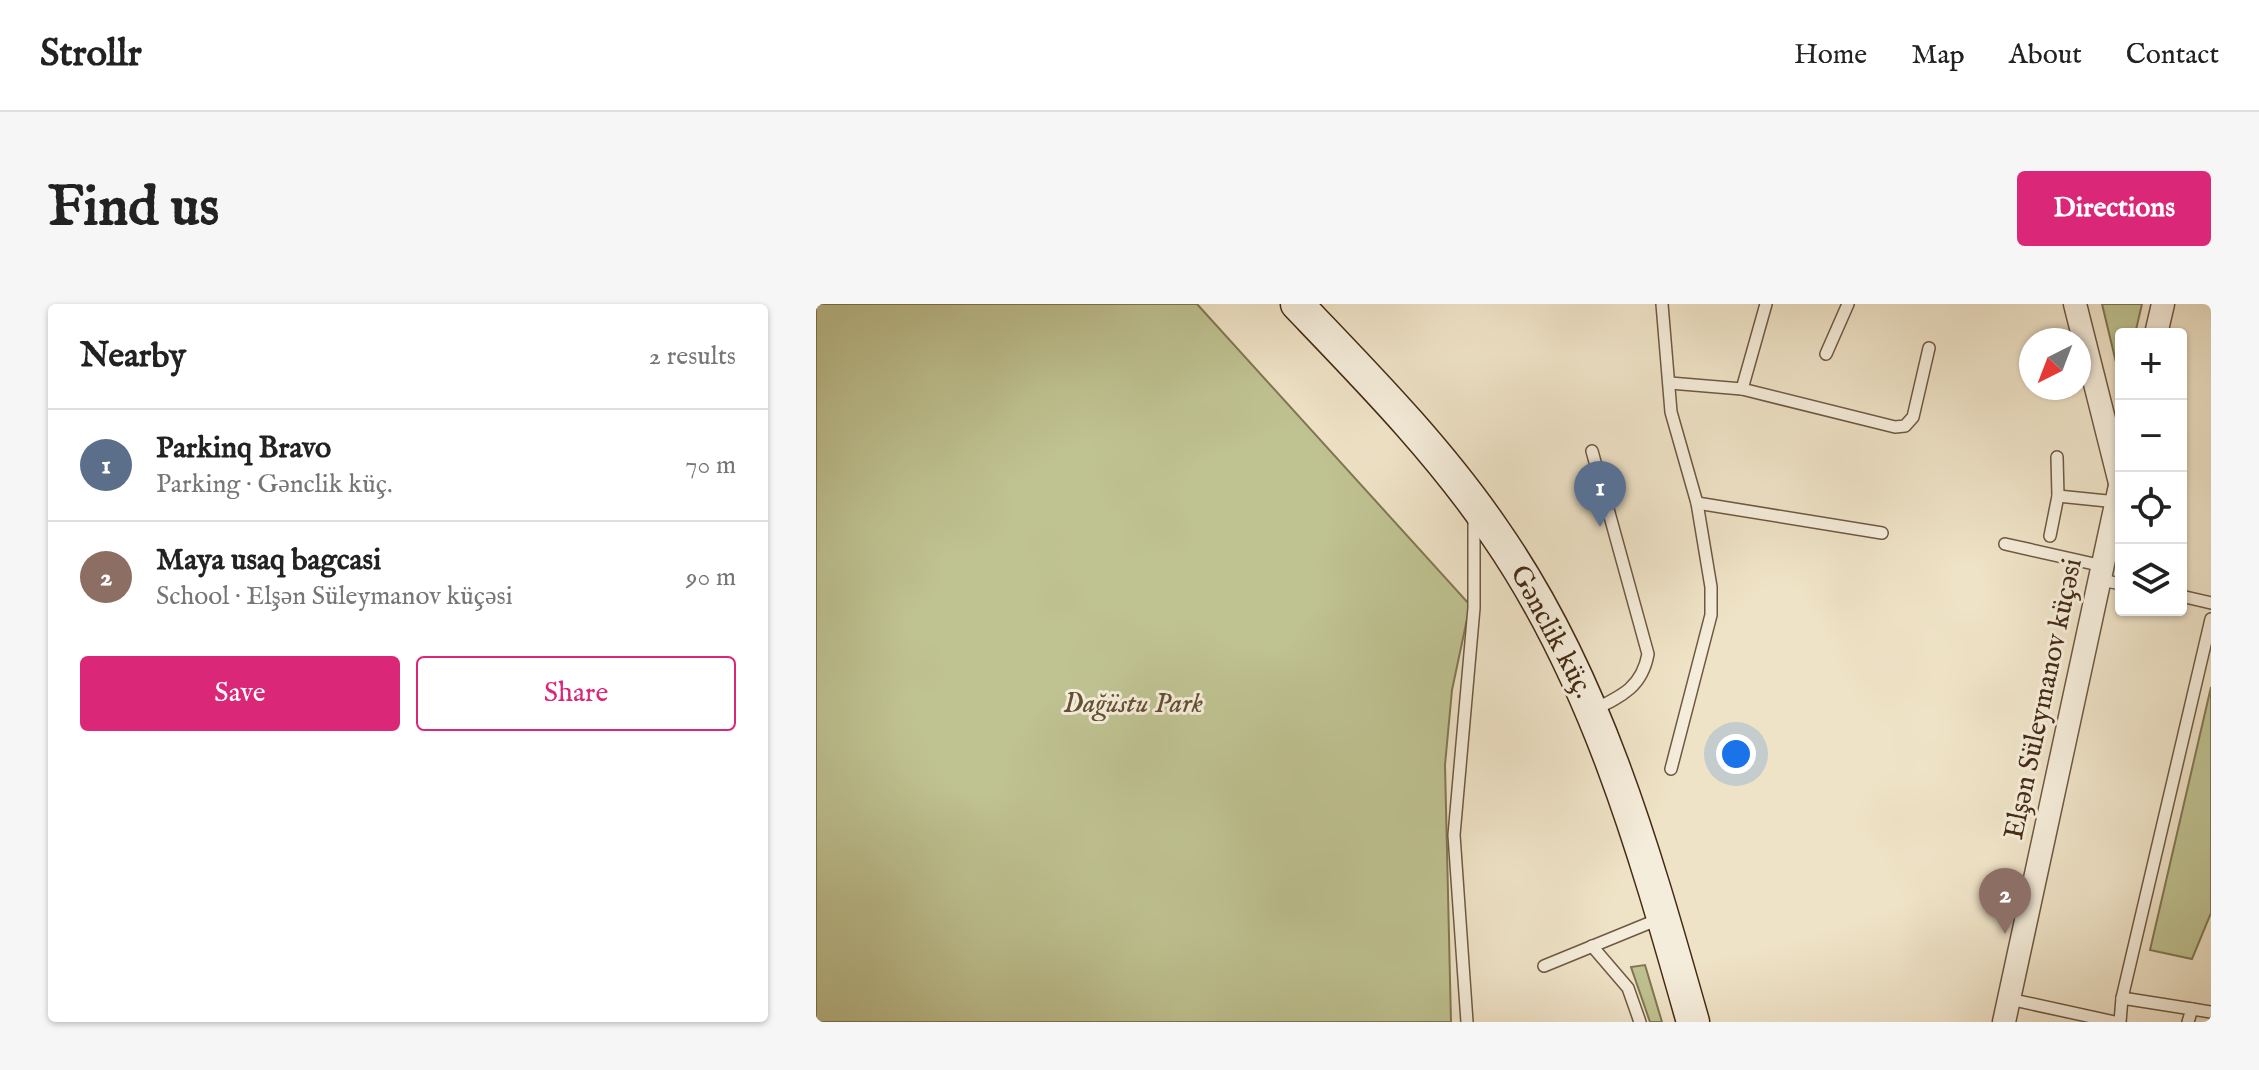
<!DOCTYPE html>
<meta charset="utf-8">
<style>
:root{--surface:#fff;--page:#f6f6f6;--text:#222;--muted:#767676;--line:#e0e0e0;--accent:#db2777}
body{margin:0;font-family:"IM FELL English",serif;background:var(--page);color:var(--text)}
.controls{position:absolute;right:24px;top:24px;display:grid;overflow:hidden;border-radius:8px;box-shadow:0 2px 6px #0004}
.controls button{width:72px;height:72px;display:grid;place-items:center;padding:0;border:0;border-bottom:2px solid var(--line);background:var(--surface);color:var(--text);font:40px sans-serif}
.compass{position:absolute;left:1203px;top:24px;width:72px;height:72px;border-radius:50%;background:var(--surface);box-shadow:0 2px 6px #0004;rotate:222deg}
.you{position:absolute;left:920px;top:450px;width:28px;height:28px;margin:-20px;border:6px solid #fff;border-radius:50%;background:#1a73e8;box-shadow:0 0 0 12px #1a73e833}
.badge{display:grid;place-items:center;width:52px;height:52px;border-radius:50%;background:var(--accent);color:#fff;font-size:26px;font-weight:700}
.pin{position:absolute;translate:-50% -66px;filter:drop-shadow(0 2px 4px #0008)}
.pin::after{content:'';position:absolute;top:42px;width:28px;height:24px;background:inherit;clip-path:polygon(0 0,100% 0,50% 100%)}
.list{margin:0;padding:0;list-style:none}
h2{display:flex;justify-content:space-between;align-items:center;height:104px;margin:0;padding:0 32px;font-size:34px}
h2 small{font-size:26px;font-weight:400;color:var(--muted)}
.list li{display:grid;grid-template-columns:52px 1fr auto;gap:24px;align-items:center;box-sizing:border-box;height:112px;padding:0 32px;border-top:2px solid var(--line)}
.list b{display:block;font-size:30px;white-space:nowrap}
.list p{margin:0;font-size:26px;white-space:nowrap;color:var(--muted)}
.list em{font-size:26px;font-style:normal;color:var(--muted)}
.actions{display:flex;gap:16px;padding:24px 32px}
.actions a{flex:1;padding:18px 0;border:2px solid var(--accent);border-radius:8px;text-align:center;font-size:28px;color:var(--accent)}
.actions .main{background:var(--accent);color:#fff}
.icon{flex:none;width:44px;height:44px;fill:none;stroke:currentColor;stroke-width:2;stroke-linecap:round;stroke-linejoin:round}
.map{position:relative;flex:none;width:1395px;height:718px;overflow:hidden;border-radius:8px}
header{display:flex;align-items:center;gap:48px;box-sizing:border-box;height:112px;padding:0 40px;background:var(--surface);border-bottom:2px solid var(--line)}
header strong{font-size:38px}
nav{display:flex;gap:44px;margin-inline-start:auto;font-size:28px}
.intro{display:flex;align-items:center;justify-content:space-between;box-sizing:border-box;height:192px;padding:0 48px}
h1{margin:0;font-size:56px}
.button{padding:20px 36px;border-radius:8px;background:var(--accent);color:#fff;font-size:28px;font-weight:700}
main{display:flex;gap:48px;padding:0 48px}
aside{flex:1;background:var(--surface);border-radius:8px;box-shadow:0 2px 6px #0004}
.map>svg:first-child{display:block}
.green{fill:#bfc291;stroke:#827652;stroke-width:2}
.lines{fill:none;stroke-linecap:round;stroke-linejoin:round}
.lane-casing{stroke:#6f5841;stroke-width:14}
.street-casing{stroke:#6f5841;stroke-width:25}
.secondary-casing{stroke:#442a14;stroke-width:35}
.lane{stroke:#f5eddb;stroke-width:11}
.street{stroke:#f5eddb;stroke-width:22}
.secondary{stroke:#f5eddb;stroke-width:32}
.labels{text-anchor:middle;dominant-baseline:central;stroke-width:6;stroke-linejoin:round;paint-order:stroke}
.street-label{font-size:28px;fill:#442a14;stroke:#f5eddb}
.park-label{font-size:28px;font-style:italic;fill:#635033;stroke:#f5eddb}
</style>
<header>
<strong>Strollr</strong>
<nav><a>Home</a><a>Map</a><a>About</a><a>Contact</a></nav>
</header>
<div class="intro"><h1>Find us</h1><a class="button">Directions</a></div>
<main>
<aside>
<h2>Nearby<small>2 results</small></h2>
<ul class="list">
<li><span class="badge" style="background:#5c6f8a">1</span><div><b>Parkinq Bravo</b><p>Parking · Gənclik küç.</p></div><em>70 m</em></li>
<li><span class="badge" style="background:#8d6e63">2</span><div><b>Maya usaq bagcasi</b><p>School · Elşən Süleymanov küçəsi</p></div><em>90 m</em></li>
</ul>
<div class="actions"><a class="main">Save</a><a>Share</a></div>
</aside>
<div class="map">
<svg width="1395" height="718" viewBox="0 0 1395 718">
<rect width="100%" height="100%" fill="#efe3c7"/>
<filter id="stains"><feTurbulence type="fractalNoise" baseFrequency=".0025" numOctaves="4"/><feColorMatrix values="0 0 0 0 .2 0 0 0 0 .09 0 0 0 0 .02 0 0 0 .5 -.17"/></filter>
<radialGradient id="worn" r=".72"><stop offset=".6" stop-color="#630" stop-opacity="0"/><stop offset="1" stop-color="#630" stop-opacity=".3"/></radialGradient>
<!-- green -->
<g class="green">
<polygon points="0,0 381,0 654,301 636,386 629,461 635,718 0,718"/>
<polygon points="1286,0 1326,0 1319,30 1305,30 1305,79"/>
<polygon points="1395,383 1395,609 1376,655 1334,646"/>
<polygon points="829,661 846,718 834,718 815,663"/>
</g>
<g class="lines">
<defs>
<g id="lane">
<polyline points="846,0 855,108 881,199 895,283 895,311 855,465"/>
<polyline points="1010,50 1032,0"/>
<polyline points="854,79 926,85 1079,123 1089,122 1097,113 1113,44"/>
<polyline points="926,85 950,0"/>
<path d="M776,147L832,350C826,383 806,392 777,406"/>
<polyline points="1242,192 1301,198"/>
<polyline points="881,199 1066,229"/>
<polyline points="1234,232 1242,192 1241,153"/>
<polyline points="1189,240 1287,262"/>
<polyline points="1285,276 1305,280"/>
<polyline points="1365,292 1395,299"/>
<polyline points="776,642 812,684 824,718"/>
<polyline points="728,662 843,615"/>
<polyline points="1306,694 1376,705 1372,718"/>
<polyline points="1193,695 1299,718"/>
<polyline points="1376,705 1395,708"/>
<polyline points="651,718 638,531 658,304 658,214"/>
<polyline points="1304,718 1306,694 1395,315"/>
</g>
<g id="street">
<polyline points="1259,0 1304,179"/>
<polyline points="1340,30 1347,0"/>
<polyline points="1188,718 1305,177"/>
</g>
<path id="secondary" d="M481,0C550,72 624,147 680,230C781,376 829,549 877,718"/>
</defs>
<!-- lane casing -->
<use href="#lane" class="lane-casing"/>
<!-- street casing -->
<use href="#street" class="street-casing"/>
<!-- secondary casing -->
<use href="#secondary" class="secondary-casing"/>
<!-- lane -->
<use href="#lane" class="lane"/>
<!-- street -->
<use href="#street" class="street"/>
<!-- secondary -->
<use href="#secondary" class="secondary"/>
</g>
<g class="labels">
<!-- street labels -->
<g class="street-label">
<text transform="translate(735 328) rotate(62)">Gənclik küç.</text>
<text transform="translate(1228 395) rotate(-78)">Elşən Süleymanov küçəsi</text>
</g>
<!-- park labels -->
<g class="park-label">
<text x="317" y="400">Dağüstu Park</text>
</g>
</g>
<rect width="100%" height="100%" filter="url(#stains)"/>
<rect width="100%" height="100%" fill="url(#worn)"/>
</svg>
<div class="controls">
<button>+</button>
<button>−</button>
<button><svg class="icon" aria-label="locate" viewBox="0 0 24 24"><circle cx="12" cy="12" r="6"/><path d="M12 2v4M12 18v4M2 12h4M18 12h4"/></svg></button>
<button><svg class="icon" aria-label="layers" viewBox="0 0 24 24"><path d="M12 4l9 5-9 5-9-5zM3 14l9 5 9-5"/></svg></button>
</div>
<svg class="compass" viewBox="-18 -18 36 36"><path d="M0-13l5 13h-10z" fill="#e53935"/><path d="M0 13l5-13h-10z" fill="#767676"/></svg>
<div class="you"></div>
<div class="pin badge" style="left:784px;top:223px;background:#5c6f8a">1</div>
<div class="pin badge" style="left:1189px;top:630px;background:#8d6e63">2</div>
</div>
</main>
